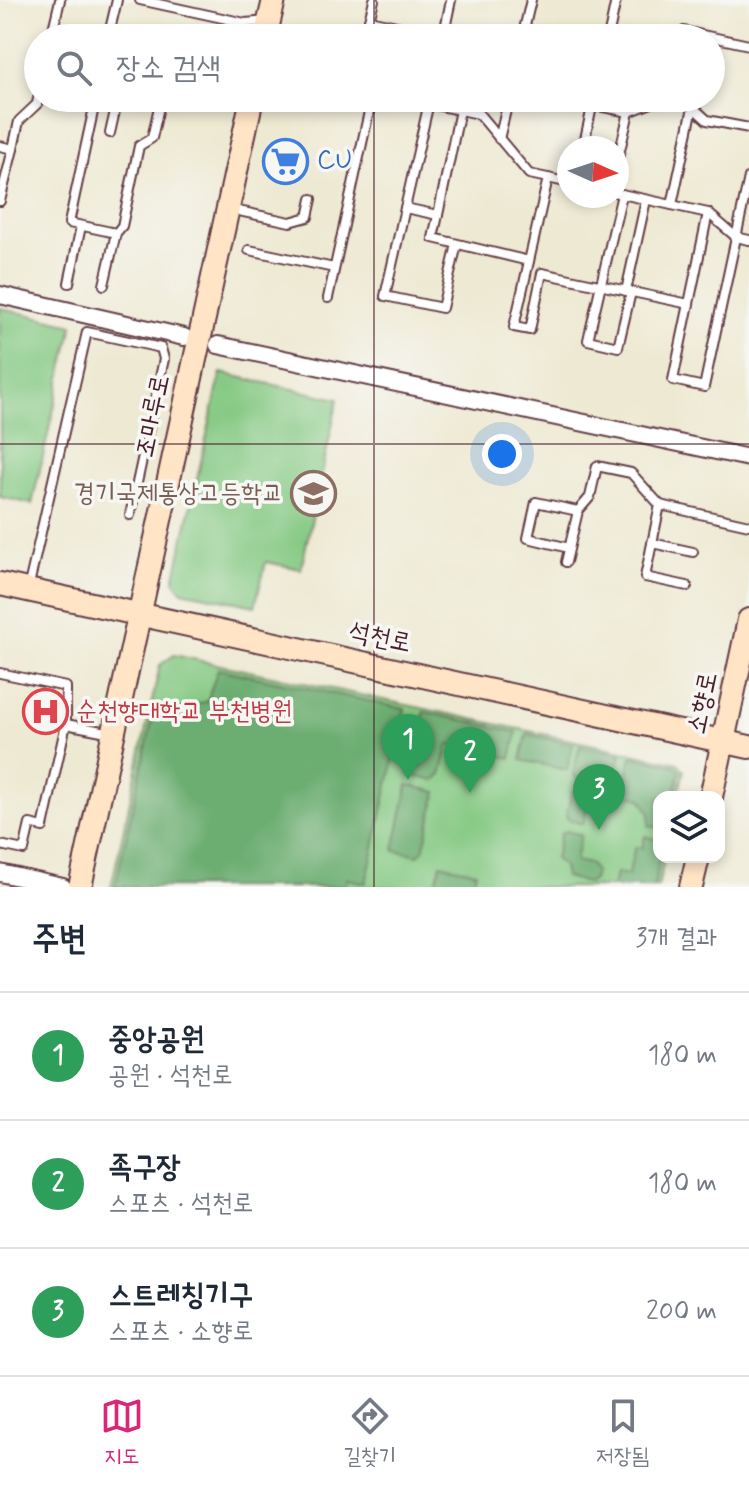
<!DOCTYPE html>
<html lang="ko">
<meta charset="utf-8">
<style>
:root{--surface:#fff;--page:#f2f2f3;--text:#1f2937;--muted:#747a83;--line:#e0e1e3;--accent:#db2777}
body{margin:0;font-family:Mynerve,"Poor Story",sans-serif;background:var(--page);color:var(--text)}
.controls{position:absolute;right:24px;bottom:24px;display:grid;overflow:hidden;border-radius:16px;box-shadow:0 4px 12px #0003}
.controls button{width:72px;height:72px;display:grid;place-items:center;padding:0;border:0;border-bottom:2px solid var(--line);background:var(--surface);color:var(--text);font:40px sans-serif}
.compass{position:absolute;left:557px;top:136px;width:72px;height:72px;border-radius:50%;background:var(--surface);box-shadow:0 4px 12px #0003;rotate:93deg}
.you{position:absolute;left:502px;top:454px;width:28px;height:28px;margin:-20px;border:6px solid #fff;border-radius:50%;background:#1a73e8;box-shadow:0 0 0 12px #1a73e833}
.badge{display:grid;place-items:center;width:52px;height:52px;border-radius:50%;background:var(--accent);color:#fff;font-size:26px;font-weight:700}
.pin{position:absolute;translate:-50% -66px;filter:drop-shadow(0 2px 4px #0008)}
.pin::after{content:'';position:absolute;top:42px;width:28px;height:24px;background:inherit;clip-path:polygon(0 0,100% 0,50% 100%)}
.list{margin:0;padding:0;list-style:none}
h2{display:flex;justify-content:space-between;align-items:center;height:104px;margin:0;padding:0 32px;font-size:34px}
h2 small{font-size:26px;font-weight:400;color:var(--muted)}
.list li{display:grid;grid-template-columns:52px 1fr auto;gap:24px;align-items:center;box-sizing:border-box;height:128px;padding:0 32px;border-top:2px solid var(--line)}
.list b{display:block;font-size:30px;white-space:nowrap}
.list p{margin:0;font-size:26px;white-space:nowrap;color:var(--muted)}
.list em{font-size:26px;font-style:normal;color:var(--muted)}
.icon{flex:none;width:44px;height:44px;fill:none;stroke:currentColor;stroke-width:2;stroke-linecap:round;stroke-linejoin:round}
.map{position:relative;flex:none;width:749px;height:887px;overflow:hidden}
.search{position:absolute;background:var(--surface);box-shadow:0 4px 12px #0003;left:24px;right:24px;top:24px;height:88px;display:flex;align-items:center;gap:20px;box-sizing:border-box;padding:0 28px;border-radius:44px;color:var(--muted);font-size:30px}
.sheet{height:488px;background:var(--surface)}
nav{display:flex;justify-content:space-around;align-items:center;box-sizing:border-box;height:112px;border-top:2px solid var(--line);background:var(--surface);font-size:22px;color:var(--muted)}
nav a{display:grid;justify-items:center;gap:4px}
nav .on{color:var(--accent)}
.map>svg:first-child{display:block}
.green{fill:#85c983;stroke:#687457;stroke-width:2}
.forest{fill:#6cad71;stroke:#5b664e;stroke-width:2}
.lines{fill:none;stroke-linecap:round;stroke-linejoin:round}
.lane-casing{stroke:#633d44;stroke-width:12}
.street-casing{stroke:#633d44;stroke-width:20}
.secondary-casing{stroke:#633d44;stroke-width:26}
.lane{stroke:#fff;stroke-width:8}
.street{stroke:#fff;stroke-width:16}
.secondary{stroke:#ffe4c6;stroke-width:22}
.grid{fill:none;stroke:#4a1f2b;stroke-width:2;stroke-opacity:0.55}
.labels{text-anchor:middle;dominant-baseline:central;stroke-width:7;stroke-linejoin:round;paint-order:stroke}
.shop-label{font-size:26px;fill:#366cbe;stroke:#f6f6f2;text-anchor:start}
.street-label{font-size:26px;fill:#4a1f2b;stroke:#f6f6f2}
.education-label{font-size:26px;fill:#785e54;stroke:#f6f6f2;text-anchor:end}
.health-label{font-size:26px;fill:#be3a42;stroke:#f6f6f2;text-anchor:start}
</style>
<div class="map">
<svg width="749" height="887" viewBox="0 0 749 887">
<rect width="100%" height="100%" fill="#f6f6f2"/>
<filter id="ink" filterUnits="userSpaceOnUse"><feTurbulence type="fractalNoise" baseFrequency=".0125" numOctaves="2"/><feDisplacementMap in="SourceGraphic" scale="16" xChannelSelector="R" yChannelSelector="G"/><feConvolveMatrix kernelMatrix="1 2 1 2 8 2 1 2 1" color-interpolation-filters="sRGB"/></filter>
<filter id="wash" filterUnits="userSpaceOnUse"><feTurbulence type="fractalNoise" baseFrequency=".006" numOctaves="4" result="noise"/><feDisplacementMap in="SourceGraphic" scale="32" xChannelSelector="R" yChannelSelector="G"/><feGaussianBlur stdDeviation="1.8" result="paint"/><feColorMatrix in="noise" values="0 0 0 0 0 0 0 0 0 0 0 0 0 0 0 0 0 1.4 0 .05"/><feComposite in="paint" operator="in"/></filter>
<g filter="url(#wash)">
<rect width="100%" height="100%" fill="#eee9d2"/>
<!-- green -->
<g class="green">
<polygon points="0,308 73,325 32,504 0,497"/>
<polygon points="221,373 338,399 301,569 266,562 255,606 182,591 174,581"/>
<polygon points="174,655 678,763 684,770 678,797 659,797 659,857 665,857 658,887 111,887 160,665"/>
</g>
<!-- forest -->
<g class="forest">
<polygon points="218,669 405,709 366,883 347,879 345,887 115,887 154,712 165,714 207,701"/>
<polygon points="424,712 517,732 511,758 449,744 441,775 434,781 410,775"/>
<polygon points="527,734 573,744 567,770 521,760"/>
<polygon points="580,746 621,754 612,792 582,785 573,774"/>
<polygon points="632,756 676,766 680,771 674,797 659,797 659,828 649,826 650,813 641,798 623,794"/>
<polygon points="408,785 437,792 423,851 418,855 394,850"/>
<polygon points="572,791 590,796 583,824 569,820 566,816"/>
<polygon points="566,831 581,835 575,861 590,864 595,872 593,880 587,883 565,877 563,866 555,859 561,833"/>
<polygon points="645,836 659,840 660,857 654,887 613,887 616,873 628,875 635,847 642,848"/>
<polygon points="441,864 476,872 472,887 435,887"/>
</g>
</g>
<g filter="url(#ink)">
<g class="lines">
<defs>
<g id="lane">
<polyline points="140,0 245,23 268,21"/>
<polyline points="374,0 369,20 443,36"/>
<polyline points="51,38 60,0"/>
<polyline points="108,38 117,0"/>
<polyline points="365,38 369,20"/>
<polyline points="443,38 451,0"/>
<polyline points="522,38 531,0"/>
<polyline points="608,38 616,0"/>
<polyline points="683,38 684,31 749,45"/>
<polyline points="96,98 69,223 116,233 122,226 139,146 152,138 161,98"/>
<polyline points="402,98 460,110"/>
<polyline points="683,98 707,120 749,128"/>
<polyline points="593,105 629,112"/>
<polyline points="110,133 118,98"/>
<polyline points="499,139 509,98"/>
<polyline points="0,146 13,149 0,201"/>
<polyline points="583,148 594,98"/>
<polyline points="13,149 19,121 37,104 38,98"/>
<polyline points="617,163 629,112 664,98"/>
<polyline points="569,183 548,178 514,327 530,330 542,273 689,304"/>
<polyline points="617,193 708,213 736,237 749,240"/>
<polyline points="622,194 588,340 618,347 631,292"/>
<polyline points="672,205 693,107"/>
<polyline points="405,208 430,98"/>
<polyline points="229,209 290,222 308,217 312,199"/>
<polyline points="708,213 673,380 704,387 749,177"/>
<polyline points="438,215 460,110 479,114 529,174 548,178"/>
<polyline points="457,244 442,308 385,296 405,208 438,215 433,238 529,261"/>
<polyline points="249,250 334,268"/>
<polyline points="69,283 81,226"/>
<polyline points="104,285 116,233"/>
<polyline points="626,291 646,200"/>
<polyline points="328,298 372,98"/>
<polyline points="652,543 693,552"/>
<polyline points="569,548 528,538 536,502 578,511"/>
<polyline points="566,562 578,511 590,497 597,466 631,473 660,505"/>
<polyline points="687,586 645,577 660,505 749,525"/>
<polyline points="28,589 87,332 161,348 164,359 130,515"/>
<polyline points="0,673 66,687 66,724"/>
<polyline points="0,845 24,850 30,824 43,827 66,724 112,733"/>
</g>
<g id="street">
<polyline points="0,295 184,337"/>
<polyline points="218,345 749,458"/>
<polyline points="0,873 63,887"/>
</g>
<g id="secondary">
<polyline points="265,38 274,0"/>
<polyline points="0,584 749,747"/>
<polyline points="711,797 749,620"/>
<polyline points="80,887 252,98"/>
<polyline points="691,887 698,857"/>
</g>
</defs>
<!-- lane casing -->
<use href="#lane" class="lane-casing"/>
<!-- street casing -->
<use href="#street" class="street-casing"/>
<!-- secondary casing -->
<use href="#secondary" class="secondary-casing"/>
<!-- lane -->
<use href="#lane" class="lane"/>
<!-- street -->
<use href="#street" class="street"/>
<!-- secondary -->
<use href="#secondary" class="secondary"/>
</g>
</g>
<!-- grid -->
<path class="grid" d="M374,0V38M374,98V887M0,444H749"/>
<!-- icons -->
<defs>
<symbol id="supermarket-ring" viewBox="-11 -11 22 22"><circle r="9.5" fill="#f6f6f2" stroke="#3f7fe0" stroke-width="1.5"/><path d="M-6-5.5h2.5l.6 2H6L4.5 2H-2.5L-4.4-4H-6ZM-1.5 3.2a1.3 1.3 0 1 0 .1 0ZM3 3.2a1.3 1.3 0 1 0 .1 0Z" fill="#3f7fe0"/></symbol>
<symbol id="school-ring" viewBox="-11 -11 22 22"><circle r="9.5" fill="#f6f6f2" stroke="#8d6e63" stroke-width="1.5"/><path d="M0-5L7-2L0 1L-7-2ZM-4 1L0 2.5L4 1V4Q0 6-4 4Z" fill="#8d6e63"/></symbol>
<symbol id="hospital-ring" viewBox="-11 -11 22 22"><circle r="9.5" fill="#f6f6f2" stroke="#e0444e" stroke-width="1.5"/><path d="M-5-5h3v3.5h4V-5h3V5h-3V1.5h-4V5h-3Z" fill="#e0444e"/></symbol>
</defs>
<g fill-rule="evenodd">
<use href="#supermarket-ring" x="260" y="136" width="51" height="51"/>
<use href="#school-ring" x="288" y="468" width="51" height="51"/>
<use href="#hospital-ring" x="20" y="686" width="51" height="51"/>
</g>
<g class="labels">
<!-- shop labels -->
<g class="shop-label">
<text x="317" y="161">CU</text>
</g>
<!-- street labels -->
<g class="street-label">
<text transform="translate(153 416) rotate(-78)">조마루로</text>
<text transform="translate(380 638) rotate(12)">석천로</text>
<text transform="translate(703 703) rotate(-78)">소향로</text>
</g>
<!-- education labels -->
<g class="education-label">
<text x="283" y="494">경기국제통상고등학교</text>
</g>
<!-- health labels -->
<g class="health-label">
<text x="76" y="712">순천향대학교 부천병원</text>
</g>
</g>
</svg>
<div class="controls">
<button><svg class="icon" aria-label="layers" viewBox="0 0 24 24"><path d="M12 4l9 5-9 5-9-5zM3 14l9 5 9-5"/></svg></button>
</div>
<svg class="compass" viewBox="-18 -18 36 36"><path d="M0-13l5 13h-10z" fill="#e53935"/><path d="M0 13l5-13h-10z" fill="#747a83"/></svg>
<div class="you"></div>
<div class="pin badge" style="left:408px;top:780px;background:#2e9e5b">1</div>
<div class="pin badge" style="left:470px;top:793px;background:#2e9e5b">2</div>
<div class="pin badge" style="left:599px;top:830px;background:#2e9e5b">3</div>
<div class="search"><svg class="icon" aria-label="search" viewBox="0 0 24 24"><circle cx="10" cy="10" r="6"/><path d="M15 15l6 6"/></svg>장소 검색</div>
</div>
<section class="sheet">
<h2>주변<small>3개 결과</small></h2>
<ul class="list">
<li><span class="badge" style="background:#2e9e5b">1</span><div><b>중앙공원</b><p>공원 · 석천로</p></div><em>180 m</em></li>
<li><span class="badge" style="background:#2e9e5b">2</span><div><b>족구장</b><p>스포츠 · 석천로</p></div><em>180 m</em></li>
<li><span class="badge" style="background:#2e9e5b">3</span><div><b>스트레칭기구</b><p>스포츠 · 소향로</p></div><em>200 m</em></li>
</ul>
</section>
<nav>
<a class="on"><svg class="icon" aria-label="map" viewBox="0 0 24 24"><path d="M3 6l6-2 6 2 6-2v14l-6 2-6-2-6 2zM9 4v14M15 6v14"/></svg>지도</a>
<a><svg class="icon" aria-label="directions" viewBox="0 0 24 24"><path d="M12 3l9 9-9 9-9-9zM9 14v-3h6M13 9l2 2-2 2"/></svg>길찾기</a>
<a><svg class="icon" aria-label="saved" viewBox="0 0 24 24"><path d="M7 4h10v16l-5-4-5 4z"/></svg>저장됨</a>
</nav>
